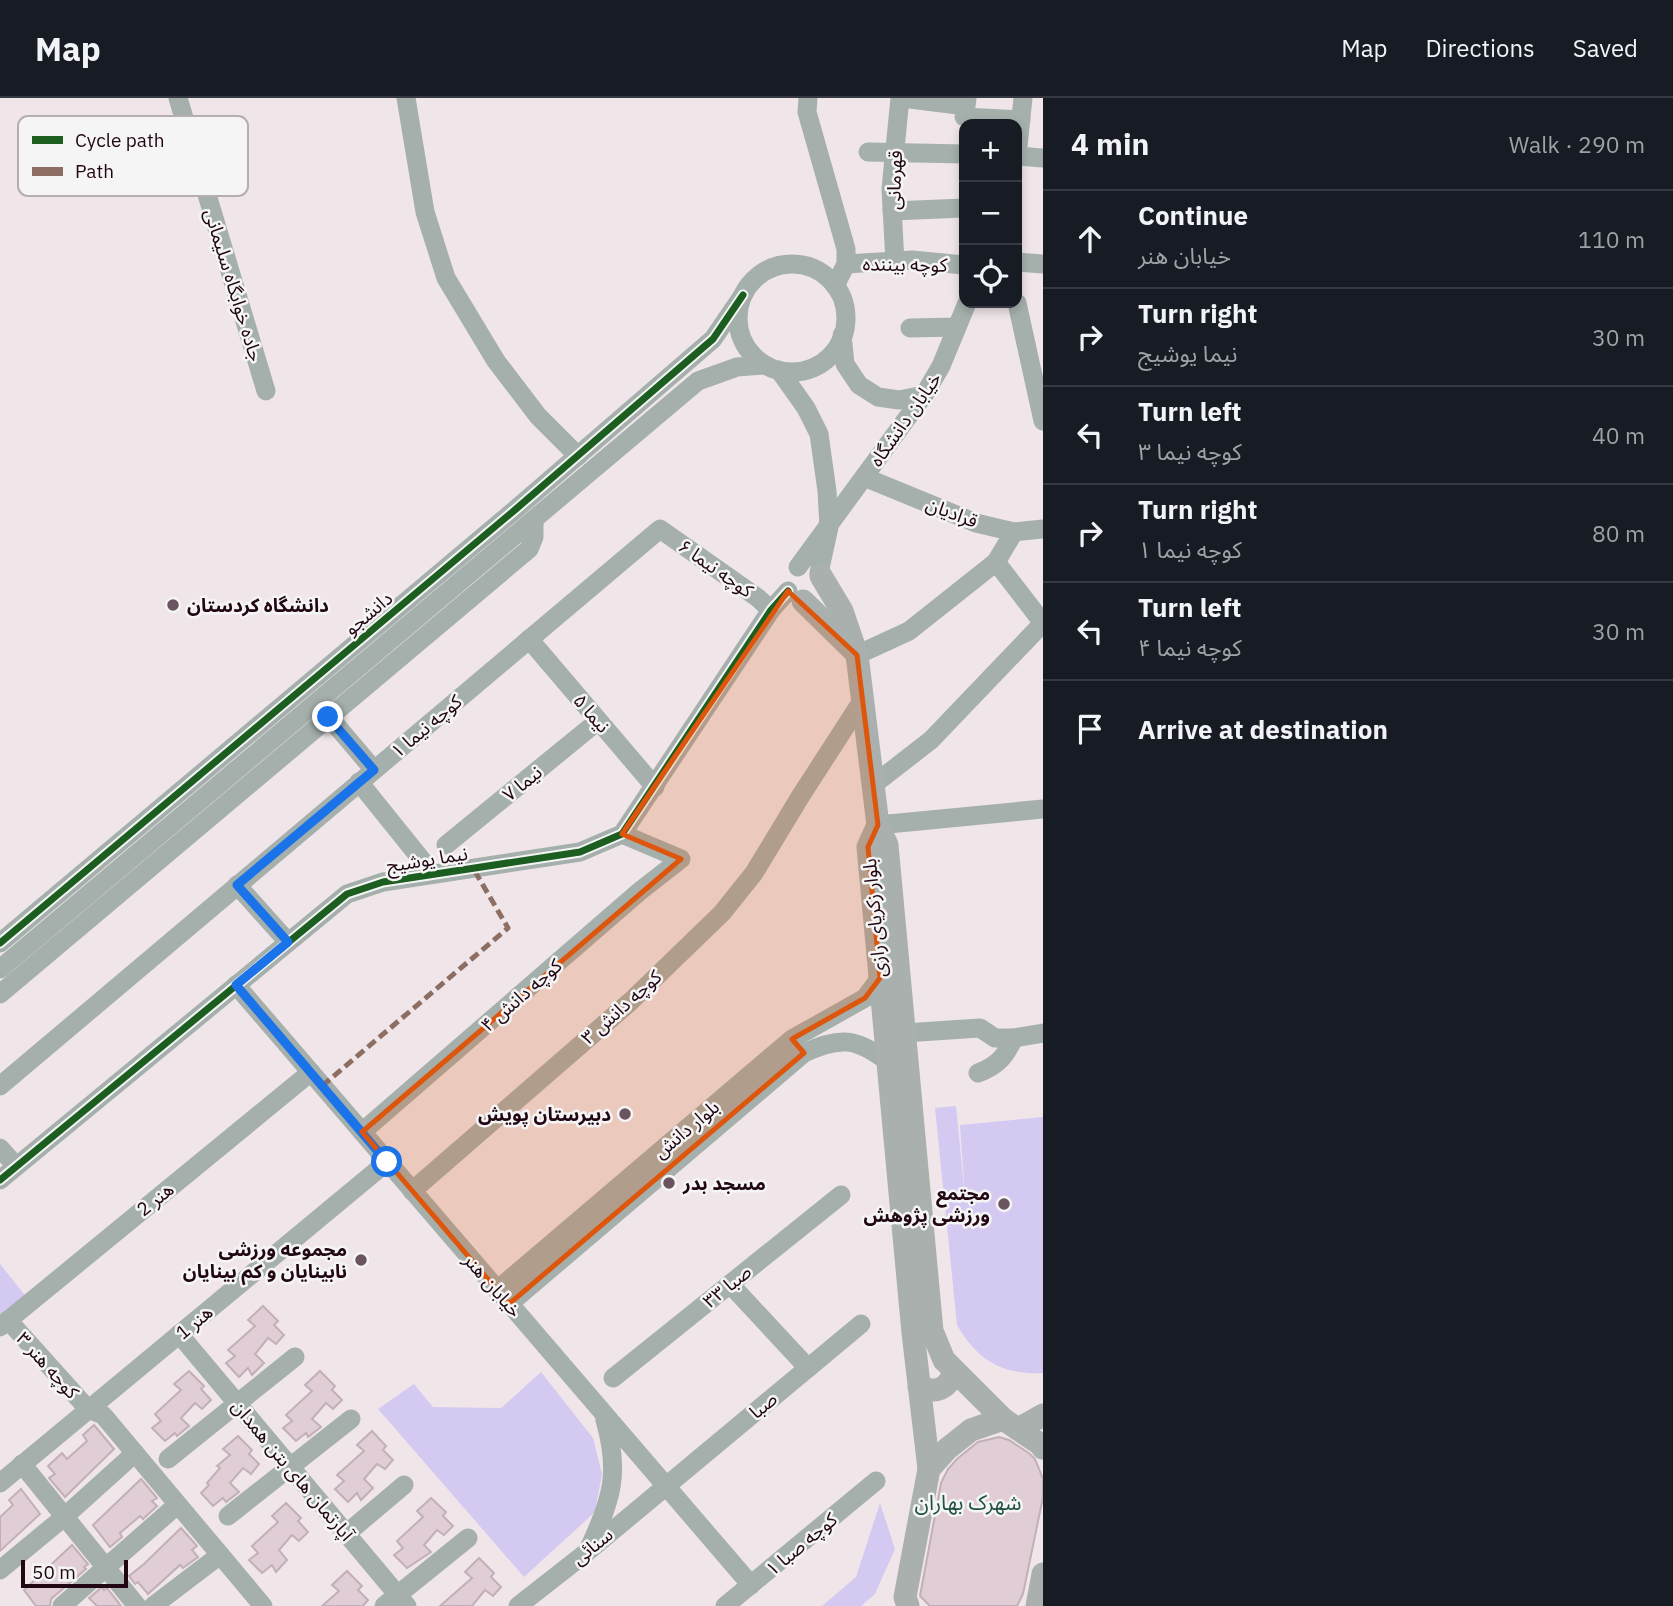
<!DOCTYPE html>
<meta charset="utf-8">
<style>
:root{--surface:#171b24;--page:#242831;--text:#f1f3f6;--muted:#9ea1a6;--line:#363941}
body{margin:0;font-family:"IBM Plex Sans","Noto Sans Arabic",sans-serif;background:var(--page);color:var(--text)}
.controls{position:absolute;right:21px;top:21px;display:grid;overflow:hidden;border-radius:14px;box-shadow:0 4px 10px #0003}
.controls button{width:63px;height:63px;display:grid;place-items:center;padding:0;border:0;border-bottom:2px solid var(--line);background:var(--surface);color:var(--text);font:35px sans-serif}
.scale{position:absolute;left:21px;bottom:18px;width:107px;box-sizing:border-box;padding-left:7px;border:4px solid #210614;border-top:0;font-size:19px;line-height:24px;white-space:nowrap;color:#210614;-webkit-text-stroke:5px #f5f5f5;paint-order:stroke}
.stop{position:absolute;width:21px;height:21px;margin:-16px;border:5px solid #1a73e8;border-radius:50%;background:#fff}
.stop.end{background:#1a73e8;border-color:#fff;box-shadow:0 2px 7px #0008}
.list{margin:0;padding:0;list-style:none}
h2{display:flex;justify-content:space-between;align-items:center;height:91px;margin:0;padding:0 28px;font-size:30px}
h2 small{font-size:23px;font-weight:400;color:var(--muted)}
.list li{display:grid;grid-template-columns:46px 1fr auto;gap:21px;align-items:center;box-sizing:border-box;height:98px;padding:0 28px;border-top:2px solid var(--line)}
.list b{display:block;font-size:26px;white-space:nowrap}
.list p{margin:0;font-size:23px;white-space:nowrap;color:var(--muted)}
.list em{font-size:23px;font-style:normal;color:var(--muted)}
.icon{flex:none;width:38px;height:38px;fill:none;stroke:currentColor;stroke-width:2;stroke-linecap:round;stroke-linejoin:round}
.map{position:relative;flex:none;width:1043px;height:1508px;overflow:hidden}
header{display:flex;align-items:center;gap:42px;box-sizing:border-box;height:98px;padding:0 35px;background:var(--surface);border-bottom:2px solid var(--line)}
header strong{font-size:33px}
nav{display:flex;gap:38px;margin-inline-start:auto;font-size:24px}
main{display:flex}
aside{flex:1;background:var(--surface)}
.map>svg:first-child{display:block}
.green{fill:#d4caf1}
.building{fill:#e0cdd6;stroke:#c2afb8;stroke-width:2}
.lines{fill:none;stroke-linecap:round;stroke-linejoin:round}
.minor{stroke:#a5b0ad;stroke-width:19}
.major{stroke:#a9b0ae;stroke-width:23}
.quiet{stroke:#8d6e63;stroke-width:5;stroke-dasharray:10 5;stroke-linecap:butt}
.cycleway-casing{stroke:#f5f5f5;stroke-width:11}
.cycleway{stroke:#1b5e20;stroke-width:7}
.route{stroke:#1a73e8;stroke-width:9}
.marked{fill:#de550c;fill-opacity:0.2;stroke:#de550c;stroke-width:5;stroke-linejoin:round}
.poi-dot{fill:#69545f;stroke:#f5f5f5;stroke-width:2.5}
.labels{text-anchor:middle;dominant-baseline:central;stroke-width:5;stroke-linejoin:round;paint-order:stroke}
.street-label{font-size:19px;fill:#210614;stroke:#f5f5f5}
.poi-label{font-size:19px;font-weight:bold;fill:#210614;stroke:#f5f5f5;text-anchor:end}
.neighbourhood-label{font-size:21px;fill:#1f5142;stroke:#f5f5f5}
.key{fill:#f5f5f5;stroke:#b5adb2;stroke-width:2}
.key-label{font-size:19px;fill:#210614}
</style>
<header>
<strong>Map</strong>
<nav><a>Map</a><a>Directions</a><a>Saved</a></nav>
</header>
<main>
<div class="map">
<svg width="1043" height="1508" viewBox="0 0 1043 1508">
<rect width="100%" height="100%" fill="#f0e6ea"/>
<!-- green -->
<g class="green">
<path d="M956,1008L965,1100L960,1027L1043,1019V1275C1002,1277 977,1262 957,1227L935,1010Z"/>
<polygon points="0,1166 28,1201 0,1223"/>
<polygon points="541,1274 593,1340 602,1376 595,1414 524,1479 378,1311 414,1286 433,1309 501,1310"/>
<polygon points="880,1405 895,1451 875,1496 861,1508 822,1508 856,1479"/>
</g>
<!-- building -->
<g class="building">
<polygon points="263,1208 278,1223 274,1227 284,1237 276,1246 268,1240 255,1256 264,1265 252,1277 248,1270 239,1279 226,1265 235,1258 228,1252 255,1228 248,1222"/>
<polygon points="189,1273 204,1288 201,1291 211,1302 202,1311 195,1305 181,1320 189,1328 177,1338 175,1335 165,1343 152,1330 161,1323 155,1316 181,1292 174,1286"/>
<polygon points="320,1273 335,1288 332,1292 342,1302 333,1311 326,1305 312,1321 321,1329 308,1339 306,1335 296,1343 283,1330 292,1323 286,1317 312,1293 305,1287"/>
<polygon points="94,1327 114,1351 65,1399 49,1380 55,1376 48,1368 62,1355 67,1361 87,1343 83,1337"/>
<polygon points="372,1333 386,1348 383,1352 393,1362 385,1371 377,1366 364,1381 373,1390 361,1402 357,1395 348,1404 335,1391 344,1383 337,1377 364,1353 357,1347"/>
<polygon points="238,1338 252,1352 249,1356 259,1366 251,1376 243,1370 230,1385 239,1394 226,1404 223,1400 213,1408 201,1395 209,1387 207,1385 220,1370 217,1368 230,1357 223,1351"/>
<polygon points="999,1339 1009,1342 1030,1356 1035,1361 1043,1381 1043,1399 1023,1496 1017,1508 930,1508 920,1498 941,1385 948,1371 957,1361 978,1344"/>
<polygon points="141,1381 157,1400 152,1403 157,1408 143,1421 140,1418 120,1435 122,1439 110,1449 93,1427"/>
<polygon points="21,1391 40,1416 0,1453 0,1419 13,1407 9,1402"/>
<polygon points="431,1400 446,1414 443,1418 453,1428 444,1437 437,1432 424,1447 431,1454 407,1470 394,1457 403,1450 397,1443 423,1419 417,1413"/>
<polygon points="286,1405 301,1420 298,1423 308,1434 299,1443 292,1437 279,1452 287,1462 276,1474 272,1467 262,1475 249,1462 258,1455 252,1448 278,1424 272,1418"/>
<polygon points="181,1430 197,1448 192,1452 198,1459 183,1470 180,1467 148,1496 138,1484 135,1486 129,1478 144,1466"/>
<polygon points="72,1447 88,1466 84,1469 86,1471 51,1501 50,1508 36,1508 24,1492"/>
<polygon points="479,1460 494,1475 491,1479 501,1489 493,1498 485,1492 472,1508 440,1508 472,1480 465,1474"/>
<polygon points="347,1473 362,1488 358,1492 368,1502 363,1508 322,1508 339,1493 332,1487"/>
<polygon points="102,1489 104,1492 107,1490 121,1508 97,1508 89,1500"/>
</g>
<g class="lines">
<!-- minor -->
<g class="minor">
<polyline points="178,0 266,293"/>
<polyline points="406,0 425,114 446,180 496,263 538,318 578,358"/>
<polyline points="808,0 807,14 846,151 846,166 835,188"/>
<polyline points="902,0 966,8 967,0"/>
<polyline points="964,19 1021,22"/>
<polyline points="868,54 964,56"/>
<polyline points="1017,58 1023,0"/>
<polyline points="1017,58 1043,60"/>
<polyline points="892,113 964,110"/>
<polyline points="895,164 891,91 900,0"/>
<polyline points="1017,164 1043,166"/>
<polyline points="846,166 912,162 964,167"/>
<circle cx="792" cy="220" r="54"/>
<polyline points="1017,205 1043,323"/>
<polyline points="910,230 957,229"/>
<polyline points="842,237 845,266 859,287 878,299 899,302 924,297"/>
<polyline points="779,272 806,310 819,336 827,393 829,429 819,475"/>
<polyline points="864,379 976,425 1014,434 1043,431"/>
<polyline points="996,464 1043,525"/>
<polyline points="798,469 924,297 941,268 967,205"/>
<polyline points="529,541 655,689"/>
<polyline points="857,557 909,533 996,464 1014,434"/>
<polyline points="329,619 374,672"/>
<polyline points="359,684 433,776"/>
<polyline points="873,687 931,642 1043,525"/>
<polyline points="878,727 1043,711"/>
<polyline points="446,747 598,623"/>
<polyline points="237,787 288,844"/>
<polyline points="0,845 516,411 713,241 743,197"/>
<polyline points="0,871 698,283 737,269 765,267"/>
<polyline points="236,887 751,1487"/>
<polyline points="0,896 529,451 534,439 534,422"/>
<polyline points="904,935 980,930 995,940 1014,940 1043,935"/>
<path d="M978,975C997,968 1005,959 1014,940"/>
<polyline points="0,988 660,431 758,500 771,512"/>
<polyline points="362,1034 640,793 681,761 622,736"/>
<polyline points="0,1050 16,1068"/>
<polyline points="0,1082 347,796 383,784 580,754 622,736 771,512 788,493"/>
<polyline points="412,1093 631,903 722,815 754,775 800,699 862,603"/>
<polyline points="730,1186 808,1270"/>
<polyline points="497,1192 792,941 865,900 880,880"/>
<path d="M509,1206L804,955C840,938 857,940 888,964"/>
<polyline points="8,1222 88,1311 103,1317 263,1508"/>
<polyline points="0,1229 311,974"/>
<polyline points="179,1236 407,1508"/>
<polyline points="613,1280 841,1097"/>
<polyline points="168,1361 295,1259"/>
<polyline points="22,1366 137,1508"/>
<polyline points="0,1385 387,1064"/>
<polyline points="228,1418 351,1321"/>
<polyline points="346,1436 404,1387"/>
<path d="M590,1448C612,1401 620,1374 605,1322"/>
<polyline points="0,1472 63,1420 135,1355"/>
<polyline points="62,1508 177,1407"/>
<polyline points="153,1508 220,1457"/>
<polyline points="384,1508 468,1440"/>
<polyline points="518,1508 587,1454 861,1226"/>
<polyline points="725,1508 876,1383"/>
</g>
<!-- major -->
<g class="major">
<polyline points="821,478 842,513 857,557 878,727 887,747 932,1233 944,1262 1003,1321"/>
<polyline points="803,503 853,552"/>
<polyline points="878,727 868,749 913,1235 929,1371"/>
<path d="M919,1289C936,1296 948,1291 954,1274"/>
<polyline points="1018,1331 1043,1317"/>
<polyline points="908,1508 905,1499 929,1371 947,1351 971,1332 1003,1321 1040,1346 1043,1350"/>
<polyline points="1037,1508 1043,1476"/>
</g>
<!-- quiet -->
<polyline class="quiet" points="322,988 508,830 473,770"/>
<defs>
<g id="cycleway">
<polyline points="0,845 516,411 713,241 743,197"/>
<polyline points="0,1082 347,796 383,784 580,754 622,736 771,512 788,493"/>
</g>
</defs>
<!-- cycleway casing -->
<use href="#cycleway" class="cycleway-casing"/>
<!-- cycleway -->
<use href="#cycleway" class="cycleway"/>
</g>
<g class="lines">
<!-- route -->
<polyline class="route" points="328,619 374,672 237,787 288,844 236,887 387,1064"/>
</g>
<!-- marked area -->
<path class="marked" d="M788,493L857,557L878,727L868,749L880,880L865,900L792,941L804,955L509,1206L362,1034L681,761L622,736Z"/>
<!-- markers -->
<g class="poi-dot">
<circle cx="173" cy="507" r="7"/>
<circle cx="625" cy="1016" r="7"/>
<circle cx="669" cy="1085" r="7"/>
<circle cx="1004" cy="1106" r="7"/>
<circle cx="361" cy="1162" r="7"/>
</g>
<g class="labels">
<!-- street labels -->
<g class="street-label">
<text transform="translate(894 82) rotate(-88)">قهرمانی</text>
<text transform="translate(905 166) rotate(1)">کوچه بیننده</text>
<text transform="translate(234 187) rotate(73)">جاده خوابگاه سلیمانی</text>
<text transform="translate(905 321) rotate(-55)">خیابان دانشگاه</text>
<text transform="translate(952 414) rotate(21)">قرادیان</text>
<text transform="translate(716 470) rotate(35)">کوچه نیما ۶</text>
<text transform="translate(368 515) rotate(-40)">دانشجو</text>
<text transform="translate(592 615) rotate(49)">نیما ۵</text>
<text transform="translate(426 628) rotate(-40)">کوچه نیما ۱</text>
<text transform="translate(522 685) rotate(-39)">نیما ۷</text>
<text transform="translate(427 761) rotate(-9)">نیما یوشیج</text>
<text transform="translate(874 820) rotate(-95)">بلوار زکریای رازی</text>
<text transform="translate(521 897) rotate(-41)">کوچه دانش ۴</text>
<text transform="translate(621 909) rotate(-42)">کوچه دانش ۳</text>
<text transform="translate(686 1031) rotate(-40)">بلوار دانش</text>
<text transform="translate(155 1101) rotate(-39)">هنر 2</text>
<text transform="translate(493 1187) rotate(49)">خیابان هنر</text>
<text transform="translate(727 1188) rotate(-39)">۳۳ صبا</text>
<text transform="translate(194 1224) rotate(-40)">هنر 1</text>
<text transform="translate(48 1267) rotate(48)">کوچه هنر ۳</text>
<text transform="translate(763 1307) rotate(-40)">صبا</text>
<text transform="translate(293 1372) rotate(50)">آپارتمان های بتن همدان</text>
<text transform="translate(801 1446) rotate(-40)">کوچه صبا ۱</text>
<text transform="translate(592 1448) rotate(-39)">سنائی</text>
</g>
<!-- poi labels -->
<g class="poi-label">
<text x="187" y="507" text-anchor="start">دانشگاه کردستان</text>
<text x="611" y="1016">دبیرستان پویش</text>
<text x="683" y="1085" text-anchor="start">مسجد بدر</text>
<text x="990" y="1095">مجتمع<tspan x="990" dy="22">ورزشی پژوهش</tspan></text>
<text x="347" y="1151">مجموعه ورزشی<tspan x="347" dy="22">نابینایان و کم بینایان</tspan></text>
</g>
<!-- neighbourhood labels -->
<g class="neighbourhood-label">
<text x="968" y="1404">شهرک بهاران</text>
</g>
</g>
<!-- legend -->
<rect x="18" y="18" width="230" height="80" rx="10" class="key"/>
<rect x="32" y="38" width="31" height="8" fill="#1b5e20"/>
<rect x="32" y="69" width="31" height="9" fill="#8d6e63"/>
<g class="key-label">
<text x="75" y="49">Cycle path</text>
<text x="75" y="80">Path</text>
</g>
</svg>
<div class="controls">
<button>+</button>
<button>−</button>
<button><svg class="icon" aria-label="locate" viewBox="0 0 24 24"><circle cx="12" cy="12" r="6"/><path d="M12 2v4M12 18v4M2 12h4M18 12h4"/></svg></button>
</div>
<div class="scale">50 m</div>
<div class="stop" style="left:387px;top:1064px"></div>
<div class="stop end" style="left:328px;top:619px"></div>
</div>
<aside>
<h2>4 min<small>Walk · 290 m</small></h2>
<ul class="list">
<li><svg class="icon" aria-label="ahead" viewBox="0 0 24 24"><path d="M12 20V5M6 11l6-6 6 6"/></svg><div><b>Continue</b><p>خیابان هنر</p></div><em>110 m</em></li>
<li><svg class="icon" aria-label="right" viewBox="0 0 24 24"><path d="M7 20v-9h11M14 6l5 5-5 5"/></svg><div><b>Turn right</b><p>نیما یوشیج</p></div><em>30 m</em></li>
<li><svg class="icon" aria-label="left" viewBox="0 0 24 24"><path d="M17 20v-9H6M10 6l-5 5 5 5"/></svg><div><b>Turn left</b><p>کوچه نیما ۳</p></div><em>40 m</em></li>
<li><svg class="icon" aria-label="right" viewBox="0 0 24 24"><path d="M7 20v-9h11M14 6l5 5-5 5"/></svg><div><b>Turn right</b><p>کوچه نیما ۱</p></div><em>80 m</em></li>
<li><svg class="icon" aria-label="left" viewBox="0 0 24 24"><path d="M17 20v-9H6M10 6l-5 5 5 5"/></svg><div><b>Turn left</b><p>کوچه نیما ۴</p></div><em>30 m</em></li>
<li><svg class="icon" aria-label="arrive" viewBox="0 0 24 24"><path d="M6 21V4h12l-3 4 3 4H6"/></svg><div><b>Arrive at destination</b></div></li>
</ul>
</aside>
</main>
